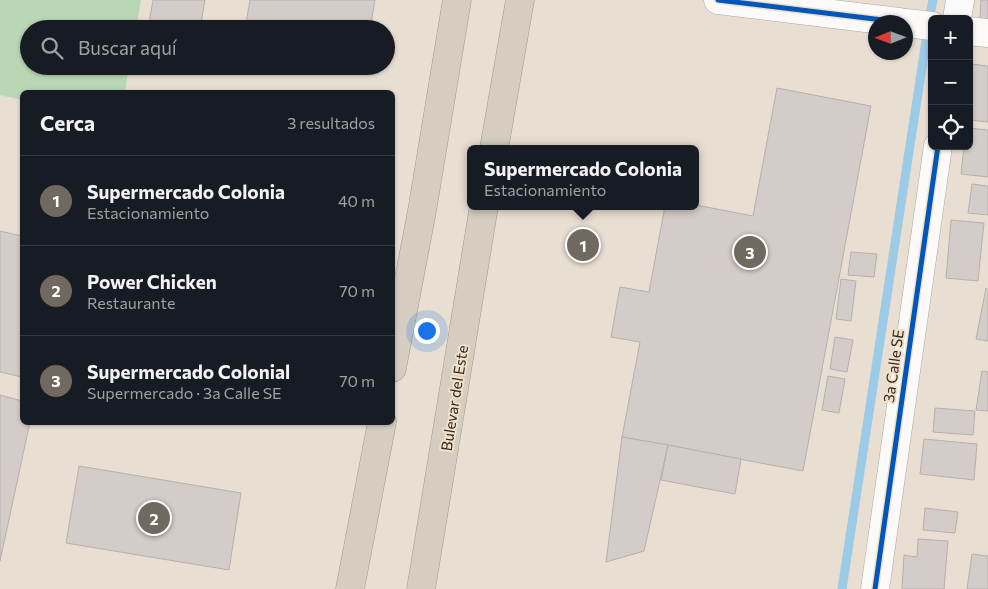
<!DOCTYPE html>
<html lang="es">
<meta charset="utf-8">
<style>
:root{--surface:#171b24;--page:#242831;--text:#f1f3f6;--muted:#9ea1a6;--line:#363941;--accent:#70695f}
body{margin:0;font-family:Commissioner,sans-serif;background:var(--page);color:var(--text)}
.controls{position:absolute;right:15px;top:15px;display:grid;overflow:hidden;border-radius:8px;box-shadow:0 1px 4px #0004}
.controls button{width:45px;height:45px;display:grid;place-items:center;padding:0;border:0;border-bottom:1px solid var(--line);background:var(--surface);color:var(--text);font:25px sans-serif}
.compass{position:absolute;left:868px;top:15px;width:45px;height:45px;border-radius:50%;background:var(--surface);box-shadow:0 1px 4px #0004;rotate:269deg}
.you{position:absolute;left:426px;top:330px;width:18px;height:18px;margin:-12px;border:4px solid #fff;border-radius:50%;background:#1a73e8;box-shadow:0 0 0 8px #1a73e833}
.badge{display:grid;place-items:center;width:32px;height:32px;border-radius:50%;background:var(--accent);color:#fff;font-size:16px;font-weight:700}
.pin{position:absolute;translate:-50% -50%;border:2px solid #fff;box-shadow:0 1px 5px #0006}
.popup{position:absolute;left:467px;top:145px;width:232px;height:65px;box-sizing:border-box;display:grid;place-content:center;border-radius:8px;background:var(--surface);filter:drop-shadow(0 1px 4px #0005);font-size:16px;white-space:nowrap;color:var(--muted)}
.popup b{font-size:19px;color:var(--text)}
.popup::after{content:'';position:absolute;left:50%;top:100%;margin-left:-10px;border:10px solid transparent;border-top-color:var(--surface)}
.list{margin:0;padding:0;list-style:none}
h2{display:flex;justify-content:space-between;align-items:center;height:65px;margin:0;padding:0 20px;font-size:21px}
h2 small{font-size:16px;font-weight:400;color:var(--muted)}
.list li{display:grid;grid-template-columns:32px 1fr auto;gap:15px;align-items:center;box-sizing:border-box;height:90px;padding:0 20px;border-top:1px solid var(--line)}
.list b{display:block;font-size:19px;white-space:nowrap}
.list p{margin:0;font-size:16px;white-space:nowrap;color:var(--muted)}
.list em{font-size:16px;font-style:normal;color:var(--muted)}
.icon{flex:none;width:28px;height:28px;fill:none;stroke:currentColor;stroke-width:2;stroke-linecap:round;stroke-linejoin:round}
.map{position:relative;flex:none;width:988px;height:589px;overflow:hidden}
.search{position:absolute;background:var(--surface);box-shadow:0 1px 4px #0004;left:20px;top:20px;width:375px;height:55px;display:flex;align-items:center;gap:12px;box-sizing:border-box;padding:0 18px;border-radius:28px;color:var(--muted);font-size:19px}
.panel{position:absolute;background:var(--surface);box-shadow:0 1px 4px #0004;left:20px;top:90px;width:375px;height:335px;border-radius:8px}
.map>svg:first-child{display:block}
.green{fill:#b9d7b5}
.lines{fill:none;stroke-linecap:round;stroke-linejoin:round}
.stream{stroke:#9ccbe6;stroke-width:9}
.building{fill:#d3ccc8;stroke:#b7afad}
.minor-casing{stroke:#afa89e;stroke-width:29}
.highway-casing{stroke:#a29886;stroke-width:29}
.minor{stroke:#fcfaf8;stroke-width:28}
.highway{stroke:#d4cdc0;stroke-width:28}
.cycleway-casing{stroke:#f1e0c9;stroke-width:8}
.cycleway{stroke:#0057b8;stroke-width:5}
.labels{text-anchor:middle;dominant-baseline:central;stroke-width:4;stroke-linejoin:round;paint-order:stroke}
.street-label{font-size:15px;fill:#302921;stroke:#f1e0c9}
</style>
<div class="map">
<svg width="988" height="589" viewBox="0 0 988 589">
<rect width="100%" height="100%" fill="#e8dfd2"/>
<!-- green -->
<polygon class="green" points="0,0 141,0 136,29 29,29 29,66 129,66 125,92 22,92 22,100 0,95"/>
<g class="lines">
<!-- stream -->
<g class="stream">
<polyline points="930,15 933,0"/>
<polyline points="842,589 926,41"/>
</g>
</g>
<!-- building -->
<g class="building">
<polygon points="153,0 205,0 200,29 148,29"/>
<polygon points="250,0 375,0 370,29 245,29"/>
<polygon points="981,0 988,0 988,19 980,18"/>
<polygon points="972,64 988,66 988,122 969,120"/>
<polygon points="777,88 871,106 803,471 622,437 640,342 611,337 620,287 649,292 665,206 696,205 753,216"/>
<polygon points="969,128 988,130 988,177 961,174 964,146 969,146"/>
<polygon points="972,184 988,186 988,215 968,213"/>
<polygon points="951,220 984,223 978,281 946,278"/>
<polygon points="0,231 22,236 22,377 0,372"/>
<polygon points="851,252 877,254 874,277 848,275"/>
<polygon points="841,279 856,281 851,321 836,319"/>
<polygon points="986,288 988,289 988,341 976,339"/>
<polygon points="835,337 853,340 847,372 830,369"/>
<polygon points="982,371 988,372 988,411 976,410"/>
<polygon points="828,376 845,379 839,413 822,410"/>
<polygon points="0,395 22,401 22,422 30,422 0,561"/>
<polygon points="935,408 975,411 973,435 933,432"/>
<polygon points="622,437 668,445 644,551 606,562"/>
<polygon points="924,439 977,444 974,480 920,474"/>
<polygon points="668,445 741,459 735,494 661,480"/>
<polygon points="79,466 241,493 229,570 66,543"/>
<polygon points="925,508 958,512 955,533 923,530"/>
<polygon points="918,539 948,541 944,589 902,589 904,555 917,557"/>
<polygon points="972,554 988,556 988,589 967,589"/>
</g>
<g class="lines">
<defs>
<g id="minor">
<polyline points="718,0 899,22"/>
<polyline points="957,19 960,0"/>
<polyline points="906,23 932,26"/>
<polyline points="969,31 988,33"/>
<polyline points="875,589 938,146"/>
</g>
<g id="highway">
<polyline points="494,149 520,0"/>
<polyline points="392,368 422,211 457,0"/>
<polyline points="350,589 382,422"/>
<polyline points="421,589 484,206"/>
</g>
</defs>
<!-- minor casing -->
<use href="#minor" class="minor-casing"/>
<!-- highway casing -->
<use href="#highway" class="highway-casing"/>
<!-- minor -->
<use href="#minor" class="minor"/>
<!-- highway -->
<use href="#highway" class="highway"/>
<defs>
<g id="cycleway">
<polyline points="718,0 899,22"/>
<polyline points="875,589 938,146"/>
</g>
</defs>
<!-- cycleway casing -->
<use href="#cycleway" class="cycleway-casing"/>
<!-- cycleway -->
<use href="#cycleway" class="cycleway"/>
</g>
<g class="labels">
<!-- street labels -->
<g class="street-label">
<text transform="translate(893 366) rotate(-82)">3a Calle SE</text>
<text transform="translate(454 398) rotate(-81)">Bulevar del Este</text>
</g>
</g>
</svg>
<div class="controls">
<button>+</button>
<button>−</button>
<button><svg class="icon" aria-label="locate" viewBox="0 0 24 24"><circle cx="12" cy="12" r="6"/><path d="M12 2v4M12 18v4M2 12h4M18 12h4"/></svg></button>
</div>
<svg class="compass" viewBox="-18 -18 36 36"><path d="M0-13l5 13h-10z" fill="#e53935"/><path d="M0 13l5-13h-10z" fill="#9ea1a6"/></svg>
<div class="you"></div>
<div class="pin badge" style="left:583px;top:245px">1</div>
<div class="popup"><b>Supermercado Colonia</b>Estacionamiento</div>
<div class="pin badge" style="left:154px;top:518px">2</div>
<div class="pin badge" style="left:750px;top:252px">3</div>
<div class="search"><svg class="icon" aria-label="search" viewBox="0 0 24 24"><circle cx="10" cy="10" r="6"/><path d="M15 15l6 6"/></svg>Buscar aquí</div>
<section class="panel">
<h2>Cerca<small>3 resultados</small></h2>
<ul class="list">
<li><span class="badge">1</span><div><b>Supermercado Colonia</b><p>Estacionamiento</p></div><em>40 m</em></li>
<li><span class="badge">2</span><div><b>Power Chicken</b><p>Restaurante</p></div><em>70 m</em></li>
<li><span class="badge">3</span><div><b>Supermercado Colonial</b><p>Supermercado · 3a Calle SE</p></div><em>70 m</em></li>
</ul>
</section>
</div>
